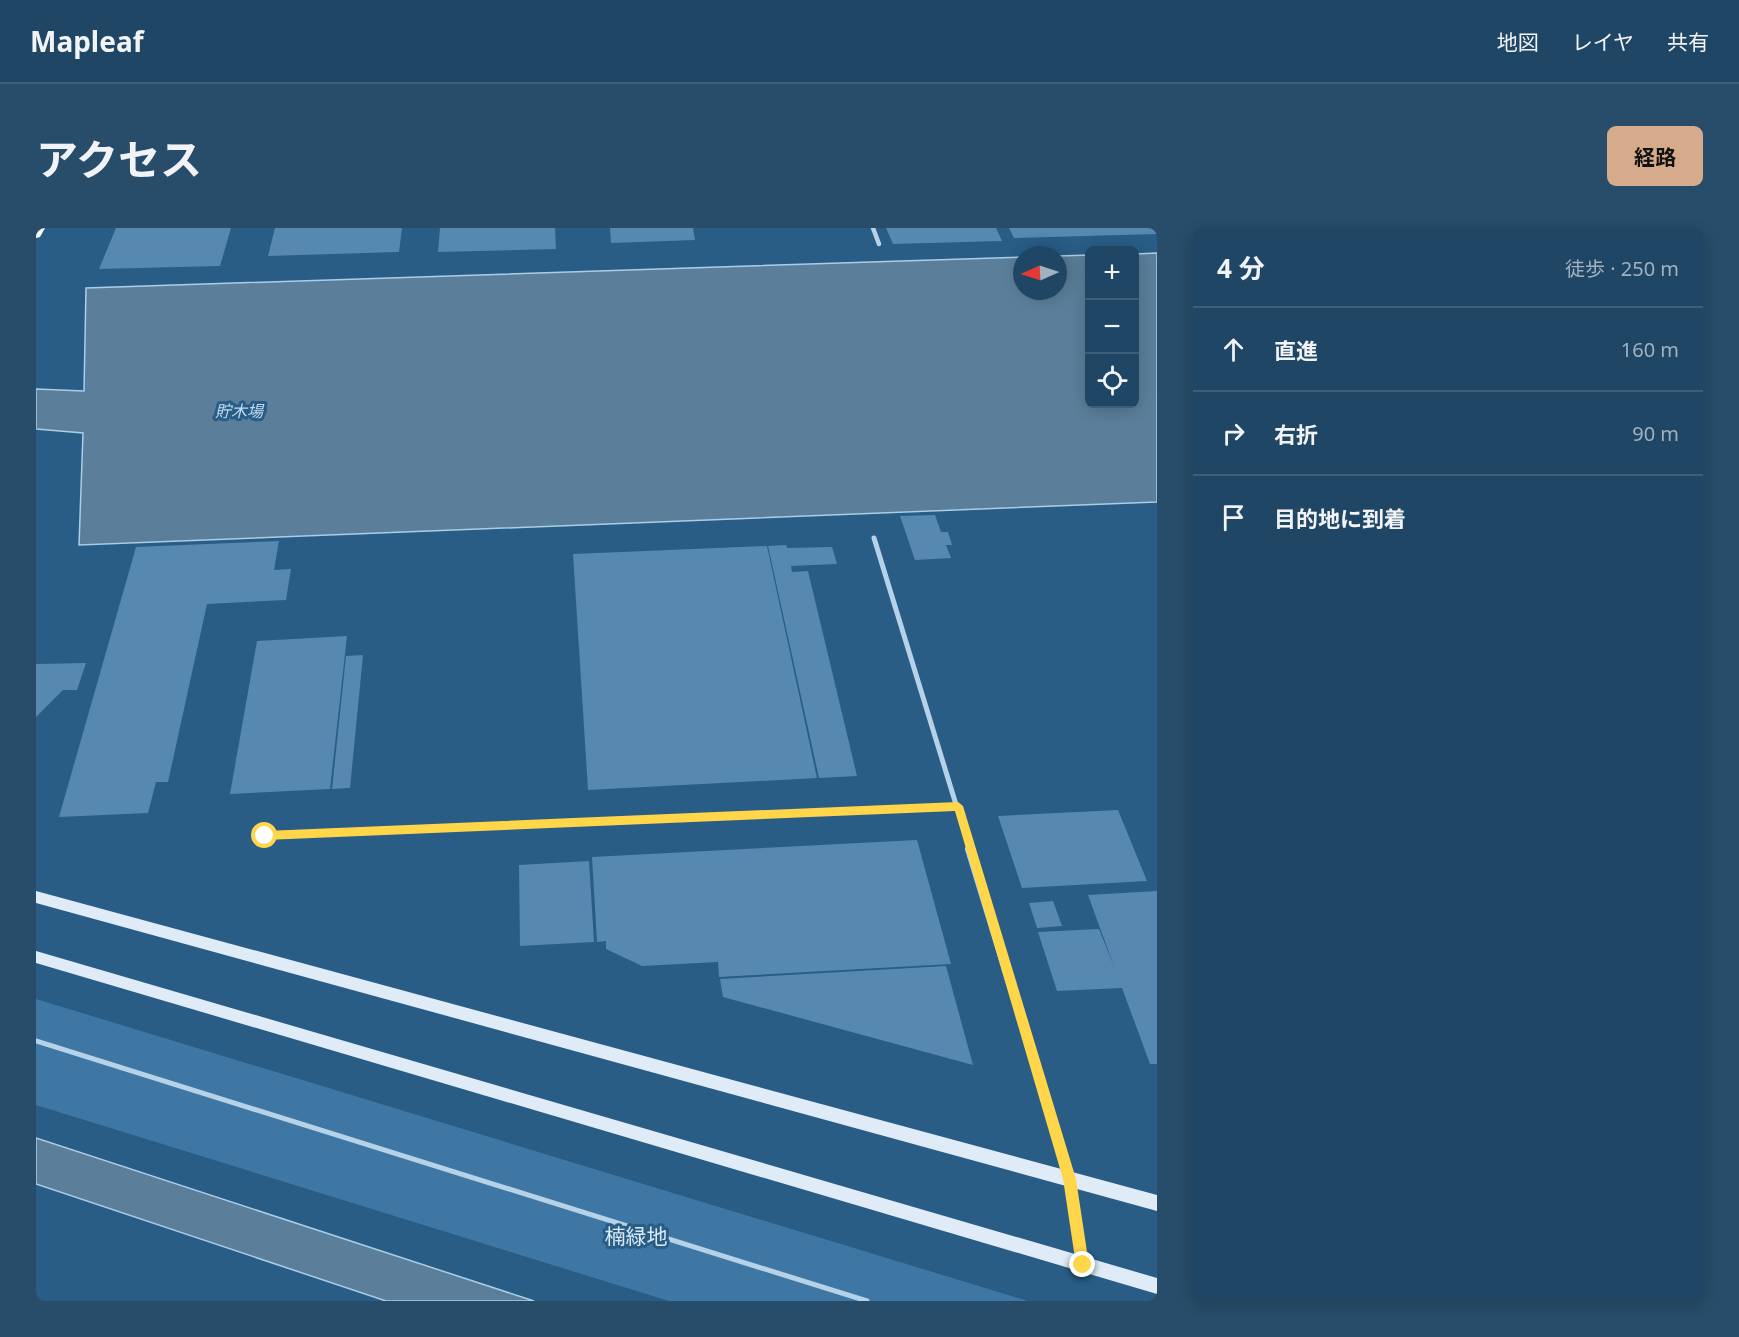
<!DOCTYPE html>
<html lang="ja">
<meta charset="utf-8">
<style>
:root{--surface:#1f4664;--page:#274d6a;--text:#f1f3f6;--muted:#a1b1bf;--line:#3c5e78;--accent:#d6ab8b}
body{margin:0;font-family:"Noto Sans","Noto Sans JP",sans-serif;background:var(--page);color:var(--text)}
.controls{position:absolute;right:18px;top:18px;display:grid;overflow:hidden;border-radius:9px;box-shadow:0 3px 15px #0003}
.controls button{width:54px;height:54px;display:grid;place-items:center;padding:0;border:0;border-bottom:2px solid var(--line);background:var(--surface);color:var(--text);font:30px sans-serif}
.compass{position:absolute;left:977px;top:18px;width:54px;height:54px;border-radius:50%;background:var(--surface);box-shadow:0 3px 15px #0003;rotate:267deg}
.stop{position:absolute;width:18px;height:18px;margin:-14px;border:4px solid #ffd54a;border-radius:50%;background:#fff}
.stop.end{background:#ffd54a;border-color:#fff;box-shadow:0 2px 6px #0008}
.list{margin:0;padding:0;list-style:none}
h2{display:flex;justify-content:space-between;align-items:center;height:78px;margin:0;padding:0 24px;font-size:26px}
h2 small{font-size:20px;font-weight:400;color:var(--muted)}
.list li{display:grid;grid-template-columns:39px 1fr auto;gap:18px;align-items:center;box-sizing:border-box;height:84px;padding:0 24px;border-top:2px solid var(--line)}
.list b{display:block;font-size:22px;white-space:nowrap}
.list em{font-size:20px;font-style:normal;color:var(--muted)}
.icon{flex:none;width:33px;height:33px;fill:none;stroke:currentColor;stroke-width:2;stroke-linecap:round;stroke-linejoin:round}
.map{position:relative;flex:none;width:1121px;height:1073px;overflow:hidden;border-radius:9px}
header{display:flex;align-items:center;gap:36px;box-sizing:border-box;height:84px;padding:0 30px;background:var(--surface);border-bottom:2px solid var(--line)}
header strong{font-size:28px}
nav{display:flex;gap:33px;margin-inline-start:auto;font-size:21px}
.intro{display:flex;align-items:center;justify-content:space-between;box-sizing:border-box;height:144px;padding:0 36px}
h1{margin:0;font-size:42px}
.button{padding:15px 27px;border-radius:9px;background:var(--accent);color:#111;font-size:21px;font-weight:700}
main{display:flex;gap:36px;padding:0 36px}
aside{flex:1;background:var(--surface);border-radius:9px;box-shadow:0 3px 15px #0003}
.map>svg:first-child{display:block}
.green{fill:#3e77a3}
.water{fill:#5b7f9a;stroke:#aacee8;stroke-width:1.5}
.building{fill:#5688b0}
.lines{fill:none;stroke-linecap:round;stroke-linejoin:round}
.lane{stroke:#b5d2e8;stroke-width:5}
.street-far2{stroke:#b5d2e8;stroke-width:4.5}
.street-far1{stroke:#b5d2e8;stroke-width:5}
.street{stroke:#b5d2e8;stroke-width:8}
.secondary{fill:#dfecf7;fill-rule:evenodd}
.highway{fill:#fff;fill-rule:evenodd}
.route{fill:#ffd54a}
.labels{text-anchor:middle;dominant-baseline:central;stroke-width:6;stroke-linejoin:round;paint-order:stroke}
.far-water-label{font-size:16px;font-style:italic;fill:#c1dbef;stroke:#295d86}
.near-park-label{font-size:21px;fill:#d9eaf6;stroke:#295d86}
</style>
<header>
<strong>Mapleaf</strong>
<nav><a>地図</a><a>レイヤ</a><a>共有</a></nav>
</header>
<div class="intro"><h1>アクセス</h1><a class="button">経路</a></div>
<main>
<div class="map">
<svg width="1121" height="1073" viewBox="0 0 1121 1073">
<rect width="100%" height="100%" fill="#295d86"/>
<!-- green -->
<polygon class="green" points="0,771 992,1073 633,1073 0,877"/>
<!-- water -->
<g class="water">
<polygon points="1121,25 1121,274 43,317 47,205 0,201 0,161 48,163 50,60 986,29 986,63 1022,63 1022,28 1053,27 1054,176 1098,176 1099,26"/>
<polygon points="0,910 498,1073 350,1073 0,956"/>
</g>
<!-- building -->
<g class="building">
<polygon points="80,0 195,0 184,38 63,41"/>
<polygon points="239,0 366,0 363,24 232,28"/>
<polygon points="404,0 519,0 520,21 402,24"/>
<polygon points="574,0 657,0 659,12 575,15"/>
<polygon points="850,0 960,0 966,13 857,16"/>
<polygon points="973,0 1121,0 1121,6 978,10"/>
<polygon points="899,287 905,304 912,304 916,317 910,317 915,330 879,332 864,288"/>
<polygon points="243,313 238,342 255,341 250,372 171,376 132,554 120,554 112,585 23,589 100,319"/>
<polygon points="750,317 751,320 796,319 801,336 755,338 756,344 772,343 821,548 783,550 732,318"/>
<polygon points="731,318 781,550 552,562 537,326"/>
<polygon points="311,408 294,561 194,566 221,413"/>
<polygon points="327,427 314,560 296,561 310,428"/>
<polygon points="50,435 41,462 27,462 0,489 0,436"/>
<polygon points="1082,582 1111,653 986,660 962,588"/>
<polygon points="881,612 915,736 683,749 682,734 606,738 570,721 570,713 561,714 556,629"/>
<polygon points="553,633 558,714 484,718 483,637"/>
<polygon points="1121,663 1121,836 1114,836 1086,760 1021,763 1002,704 1063,701 1079,741 1052,667"/>
<polygon points="1017,673 1026,698 1001,700 993,675"/>
<polygon points="910,738 937,837 687,769 684,751"/>
</g>
<g class="lines">
<!-- lane -->
<polyline class="lane" points="0,813 831,1073"/>
<!-- street-far2 -->
<polyline class="street-far2" points="837,0 843,16"/>
<!-- street-far1 -->
<g class="street-far1">
<polyline points="838,310 934,622"/>
<polyline points="229,608 922,578"/>
</g>
<!-- street -->
<polyline class="street" points="933,621 1034,951 1047,1035"/>
<!-- secondary -->
<g class="secondary">
<polygon points="0,663 1121,967 1121,983 0,675"/>
<polygon points="0,723 1121,1050 1121,1066 0,735"/>
</g>
<!-- highway -->
<polygon class="highway" points="0,0 9,0 4,9 0,10"/>
</g>
<!-- route -->
<polygon class="route" points="922,574 927,578 1040,951 1053,1037 1047,1043 1040,1037 1027,951 919,583 229,612 224,608 229,603"/>
<g class="labels">
<!-- far-water labels -->
<g class="far-water-label">
<text x="203" y="183">貯木場</text>
</g>
<!-- near-park labels -->
<g class="near-park-label">
<text x="600" y="1008">楠緑地</text>
</g>
</g>
</svg>
<div class="controls">
<button>+</button>
<button>−</button>
<button><svg class="icon" aria-label="locate" viewBox="0 0 24 24"><circle cx="12" cy="12" r="6"/><path d="M12 2v4M12 18v4M2 12h4M18 12h4"/></svg></button>
</div>
<svg class="compass" viewBox="-18 -18 36 36"><path d="M0-13l5 13h-10z" fill="#e53935"/><path d="M0 13l5-13h-10z" fill="#a1b1bf"/></svg>
<div class="stop" style="left:229px;top:608px"></div>
<div class="stop end" style="left:1047px;top:1037px"></div>
</div>
<aside>
<h2>4 分<small>徒歩 · 250 m</small></h2>
<ul class="list">
<li><svg class="icon" aria-label="ahead" viewBox="0 0 24 24"><path d="M12 20V5M6 11l6-6 6 6"/></svg><div><b>直進</b></div><em>160 m</em></li>
<li><svg class="icon" aria-label="right" viewBox="0 0 24 24"><path d="M7 20v-9h11M14 6l5 5-5 5"/></svg><div><b>右折</b></div><em>90 m</em></li>
<li><svg class="icon" aria-label="arrive" viewBox="0 0 24 24"><path d="M6 21V4h12l-3 4 3 4H6"/></svg><div><b>目的地に到着</b></div></li>
</ul>
</aside>
</main>
